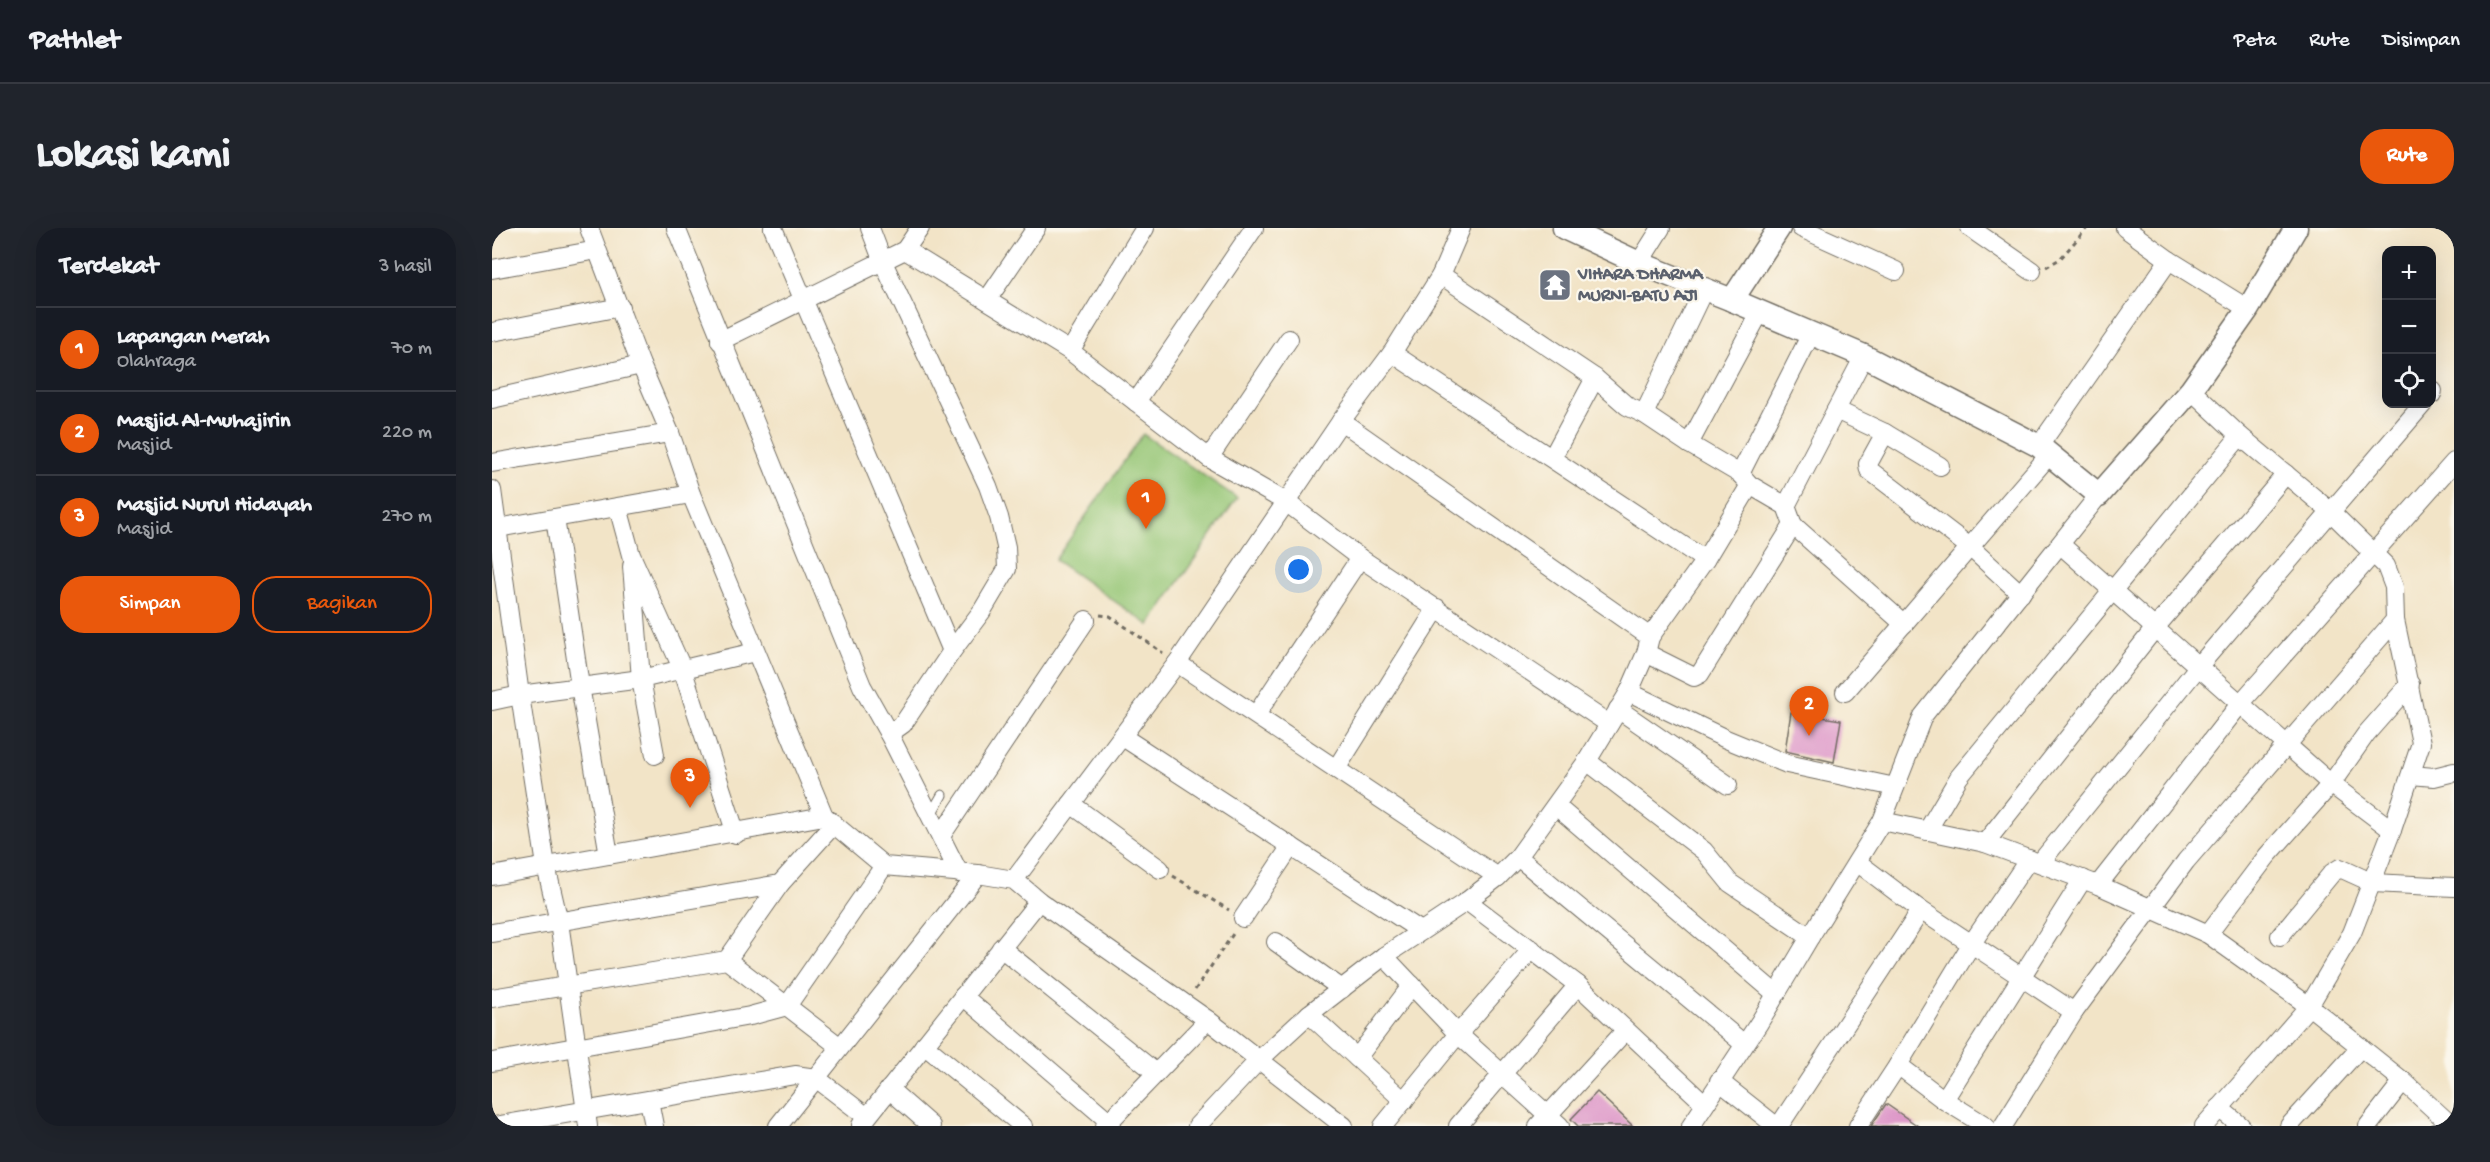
<!DOCTYPE html>
<html lang="id">
<meta charset="utf-8">
<style>
:root{--surface:#171b24;--page:#20242c;--text:#f1f3f6;--muted:#9ea1a6;--line:#363941;--accent:#ea580c}
body{margin:0;font-family:"Gochi Hand",sans-serif;background:var(--page);color:var(--text)}
.controls{position:absolute;right:18px;top:18px;display:grid;overflow:hidden;border-radius:12px;box-shadow:0 6px 24px #0002}
.controls button{width:54px;height:54px;display:grid;place-items:center;padding:0;border:0;border-bottom:2px solid var(--line);background:var(--surface);color:var(--text);font:30px sans-serif}
.you{position:absolute;left:807px;top:342px;width:21px;height:21px;margin:-15px;border:4px solid #fff;border-radius:50%;background:#1a73e8;box-shadow:0 0 0 9px #1a73e833}
.badge{display:grid;place-items:center;width:39px;height:39px;border-radius:50%;background:var(--accent);color:#fff;font-size:20px;font-weight:700}
.pin{position:absolute;translate:-50% -50px;filter:drop-shadow(0 2px 3px #0008)}
.pin::after{content:'';position:absolute;top:32px;width:21px;height:18px;background:inherit;clip-path:polygon(0 0,100% 0,50% 100%)}
.list{margin:0;padding:0;list-style:none}
h2{display:flex;justify-content:space-between;align-items:center;height:78px;margin:0;padding:0 24px;font-size:26px}
h2 small{font-size:20px;font-weight:400;color:var(--muted)}
.list li{display:grid;grid-template-columns:39px 1fr auto;gap:18px;align-items:center;box-sizing:border-box;height:84px;padding:0 24px;border-top:2px solid var(--line)}
.list b{display:block;font-size:22px;white-space:nowrap}
.list p{margin:0;font-size:20px;white-space:nowrap;color:var(--muted)}
.list em{font-size:20px;font-style:normal;color:var(--muted)}
.actions{display:flex;gap:12px;padding:18px 24px}
.actions a{flex:1;padding:14px 0;border:2px solid var(--accent);border-radius:24px;text-align:center;font-size:21px;color:var(--accent)}
.actions .main{background:var(--accent);color:#fff}
.icon{flex:none;width:33px;height:33px;fill:none;stroke:currentColor;stroke-width:2;stroke-linecap:round;stroke-linejoin:round}
.map{position:relative;flex:none;width:1962px;height:898px;overflow:hidden;border-radius:24px}
header{display:flex;align-items:center;gap:36px;box-sizing:border-box;height:84px;padding:0 30px;background:var(--surface);border-bottom:2px solid var(--line)}
header strong{font-size:28px}
nav{display:flex;gap:33px;margin-inline-start:auto;font-size:21px}
.intro{display:flex;align-items:center;justify-content:space-between;box-sizing:border-box;height:144px;padding:0 36px}
h1{margin:0;font-size:42px}
.button{padding:15px 27px;border-radius:24px;background:var(--accent);color:#fff;font-size:21px;font-weight:700}
main{display:flex;gap:36px;padding:0 36px}
aside{flex:1;background:var(--surface);border-radius:24px;box-shadow:0 6px 24px #0002}
.map>svg:first-child{display:block}
.green{fill:#96c676;stroke:#607850;stroke-width:1.5}
.building{fill:#dd95c8}
.lines{fill:none;stroke-linecap:round;stroke-linejoin:round}
.service-casing{stroke:#716c62;stroke-width:11}
.minor-casing{stroke:#716c62;stroke-width:20}
.tertiary-casing{stroke:#716c62;stroke-width:25}
.path{stroke:#716c62;stroke-width:3;stroke-dasharray:4.5 4.5;stroke-linecap:butt}
.service{stroke:#fff;stroke-width:9}
.minor{stroke:#fff;stroke-width:18}
.tertiary{stroke:#fff;stroke-width:22}
.labels{text-anchor:middle;dominant-baseline:central;stroke-width:4.5;stroke-linejoin:round;paint-order:stroke}
.worship-label{font-size:18px;font-weight:bold;fill:#5b616d;stroke:#fbf7ec;text-anchor:start}
</style>
<header>
<strong>Pathlet</strong>
<nav><a>Peta</a><a>Rute</a><a>Disimpan</a></nav>
</header>
<div class="intro"><h1>Lokasi kami</h1><a class="button">Rute</a></div>
<main>
<aside>
<h2>Terdekat<small>3 hasil</small></h2>
<ul class="list">
<li><span class="badge">1</span><div><b>Lapangan Merah</b><p>Olahraga</p></div><em>70 m</em></li>
<li><span class="badge">2</span><div><b>Masjid Al-Muhajirin</b><p>Masjid</p></div><em>220 m</em></li>
<li><span class="badge">3</span><div><b>Masjid Nurul Hidayah</b><p>Masjid</p></div><em>270 m</em></li>
</ul>
<div class="actions"><a class="main">Simpan</a><a>Bagikan</a></div>
</aside>
<div class="map">
<svg width="1962" height="898" viewBox="0 0 1962 898">
<rect width="100%" height="100%" fill="#fbf7ec"/>
<filter id="ink" filterUnits="userSpaceOnUse"><feTurbulence type="fractalNoise" baseFrequency=".0167" numOctaves="2"/><feDisplacementMap in="SourceGraphic" scale="12" xChannelSelector="R" yChannelSelector="G"/><feConvolveMatrix kernelMatrix="1 2 1 2 8 2 1 2 1" color-interpolation-filters="sRGB"/></filter>
<filter id="wash" filterUnits="userSpaceOnUse"><feTurbulence type="fractalNoise" baseFrequency=".008" numOctaves="4" result="noise"/><feDisplacementMap in="SourceGraphic" scale="24" xChannelSelector="R" yChannelSelector="G"/><feGaussianBlur stdDeviation="1.35" result="paint"/><feColorMatrix in="noise" values="0 0 0 0 0 0 0 0 0 0 0 0 0 0 0 0 0 1.4 0 .05"/><feComposite in="paint" operator="in"/></filter>
<g filter="url(#wash)">
<rect width="100%" height="100%" fill="#f2e4c7"/>
<!-- green -->
<polygon class="green" points="651,206 745,270 657,397 563,332"/>
<g id="blocks">
<!-- building -->
<g class="building">
<polygon points="1299,484 1349,492 1342,534 1293,523"/>
<polygon points="1105,864 1141,898 1086,898 1079,891"/>
<polygon points="1394,876 1426,898 1379,898"/>
</g>
</g>
</g>
<g filter="url(#ink)">
<use href="#blocks" fill-opacity="0" stroke="#716c62" stroke-width="1.5"/>
<g class="lines">
<defs>
<polyline id="service" points="438,588 450,567"/>
<g id="minor">
<polyline points="97,0 149,137 178,205 199,266 332,588 392,638 486,646 522,652 547,673 716,792 852,898"/>
<polyline points="184,0 370,458 397,506 467,645"/>
<polyline points="281,0 460,423"/>
<polyline points="378,0 391,34 496,258 507,289 514,319 515,341 490,383 460,423 411,496 397,506"/>
<polyline points="1309,0 1404,43"/>
<polyline points="1478,0 1540,43"/>
<polyline points="1633,0 1677,32 1756,81"/>
<polyline points="413,22 578,123 717,230 794,274 868,330 1117,496"/>
<polyline points="1147,35 1169,0"/>
<polyline points="0,41 105,22"/>
<polyline points="949,47 1103,150 1135,178 1152,186 1197,216 1248,246 1258,257 1294,278 1301,297 1208,446 1202,449 1154,425"/>
<polyline points="495,72 544,0"/>
<polyline points="0,104 128,79"/>
<polyline points="228,113 413,22 428,0"/>
<polyline points="578,123 653,0"/>
<polyline points="900,125 1213,332"/>
<polyline points="1699,162 1748,208 1839,284 1894,338 1902,359 1903,392 1929,515 1900,602 1860,705 1817,778 1712,898"/>
<polyline points="1940,166 1941,163"/>
<polyline points="0,171 149,137"/>
<polyline points="644,174 762,0"/>
<polyline points="1344,182 1393,205 1376,236 1377,242 1479,320 1529,366"/>
<polyline points="1152,186 1212,61"/>
<polyline points="849,193 1158,409"/>
<polyline points="1393,205 1448,238"/>
<polyline points="1197,216 1268,84"/>
<polyline points="1547,218 1677,32"/>
<polyline points="717,230 797,111"/>
<polyline points="1060,230 1103,150"/>
<polyline points="0,235 178,205"/>
<polyline points="1248,246 1319,106"/>
<polyline points="0,262 28,467 54,638 67,694 96,898"/>
<polyline points="1294,278 1372,128"/>
<polyline points="126,279 139,327 190,440 244,606"/>
<polyline points="63,290 88,458 117,627"/>
<polyline points="1301,297 1412,396"/>
<polyline points="0,301 199,266"/>
<polyline points="1569,317 1839,556 1900,602"/>
<polyline points="140,338 149,451 163,527"/>
<polyline points="685,435 1006,649"/>
<polyline points="1137,464 1234,511 1295,536 1403,559"/>
<polyline points="1353,464 1558,226"/>
<polyline points="0,473 28,467 149,451 263,424"/>
<polyline points="1126,481 1236,557"/>
<polyline points="764,487 868,330"/>
<polyline points="631,509 929,703"/>
<polyline points="1095,533 1212,623 1238,655 1318,709"/>
<polyline points="844,541 945,380"/>
<polyline points="1919,547 1942,549 1962,544"/>
<polyline points="579,576 668,641"/>
<polyline points="1064,578 1284,766"/>
<polyline points="1390,593 1493,615 1606,657 1716,706 1817,778 1911,853 1960,898"/>
<polyline points="1435,603 1467,549 1748,208"/>
<polyline points="449,608 594,392"/>
<polyline points="1493,615 1663,400 1794,246"/>
<polyline points="1026,629 1252,816"/>
<polyline points="1365,634 1427,681 1582,784"/>
<polyline points="1548,635 1706,439 1931,176"/>
<polyline points="0,648 332,588"/>
<polyline points="522,652 685,435 849,193 900,125 949,47 969,0"/>
<polyline points="1606,657 1748,476 1962,234"/>
<polyline points="975,673 1086,757 1213,876"/>
<polyline points="751,690 799,618"/>
<polyline points="0,705 288,656"/>
<polyline points="1716,706 1775,628 1839,556 1874,506 1918,456"/>
<polyline points="1788,708 1840,645 1848,640 1881,655 1962,659"/>
<polyline points="784,714 850,761"/>
<polyline points="509,720 663,844"/>
<polyline points="892,728 966,806 1068,898"/>
<polyline points="235,732 288,656 342,596"/>
<polyline points="471,768 618,894"/>
<polyline points="0,770 235,732 348,819"/>
<polyline points="817,786 912,873"/>
<polyline points="432,817 531,898"/>
<polyline points="865,830 920,757"/>
<polyline points="0,834 258,788 295,778 392,638"/>
<polyline points="1227,853 1284,898"/>
<polyline points="397,861 439,898"/>
<polyline points="157,872 162,898"/>
<polyline points="1452,872 1591,651"/>
<polyline points="1727,880 1749,898"/>
<polyline points="369,897 547,673"/>
<polyline points="2,898 303,847 324,850 375,889"/>
<polyline points="286,898 486,646"/>
<polyline points="613,898 716,792"/>
<polyline points="705,898 766,833 817,786 892,728 975,673 1006,649 1026,629 1095,533 1137,464 1154,425 1158,409 1213,332 1258,257"/>
<polyline points="891,898 966,806 1040,721"/>
<polyline points="966,898 1086,757"/>
<polyline points="1046,898 1133,803"/>
<polyline points="1199,898 1267,795 1318,709 1390,593 1431,488 1607,267"/>
<polyline points="1287,898 1422,693 1427,681"/>
<polyline points="1366,898 1406,837"/>
<polyline points="1494,898 1452,872 1406,837 1480,715 1537,631"/>
<polyline points="1511,898 1582,784 1694,633 1903,392"/>
<polyline points="1797,898 1869,819"/>
<polyline points="1876,898 1911,853"/>
</g>
<g id="tertiary">
<polyline points="1072,0 1147,35 1240,72 1287,0"/>
<polyline points="1240,72 1372,128 1547,218 1607,267 1699,162 1756,81 1804,0"/>
</g>
</defs>
<!-- service casing -->
<use href="#service" class="service-casing"/>
<!-- minor casing -->
<use href="#minor" class="minor-casing"/>
<!-- tertiary casing -->
<use href="#tertiary" class="tertiary-casing"/>
<!-- path -->
<g class="path">
<polyline points="1554,39 1568,31 1595,0"/>
<polyline points="608,387 618,388 671,425"/>
<polyline points="681,648 737,682"/>
<polyline points="703,762 743,703"/>
</g>
<!-- service -->
<use href="#service" class="service"/>
<!-- minor -->
<use href="#minor" class="minor"/>
<!-- tertiary -->
<use href="#tertiary" class="tertiary"/>
</g>
</g>
<!-- icons -->
<defs>
<symbol id="temple-square" viewBox="-11 -11 22 22"><rect x="-9" y="-9" width="18" height="18" rx="4" fill="#6b7280" stroke="#fbf7ec"/><path d="M0-6L5-2H3V0L6.5 2.5H4V6H1.5V3h-3V6H-4V2.5H-6.5L-3 0V-2H-5Z" fill="#fff"/></symbol>
</defs>
<g fill-rule="evenodd">
<use href="#temple-square" x="1044" y="38" width="38" height="38"/>
</g>
<g class="labels">
<!-- worship labels -->
<g class="worship-label">
<text x="1086" y="47">VIHARA DHARMA<tspan x="1086" dy="21">MURNI-BATU AJI</tspan></text>
</g>
</g>
</svg>
<div class="controls">
<button>+</button>
<button>−</button>
<button><svg class="icon" aria-label="locate" viewBox="0 0 24 24"><circle cx="12" cy="12" r="6"/><path d="M12 2v4M12 18v4M2 12h4M18 12h4"/></svg></button>
</div>
<div class="you"></div>
<div class="pin badge" style="left:654px;top:301px">1</div>
<div class="pin badge" style="left:1317px;top:508px">2</div>
<div class="pin badge" style="left:198px;top:580px">3</div>
</div>
</main>
